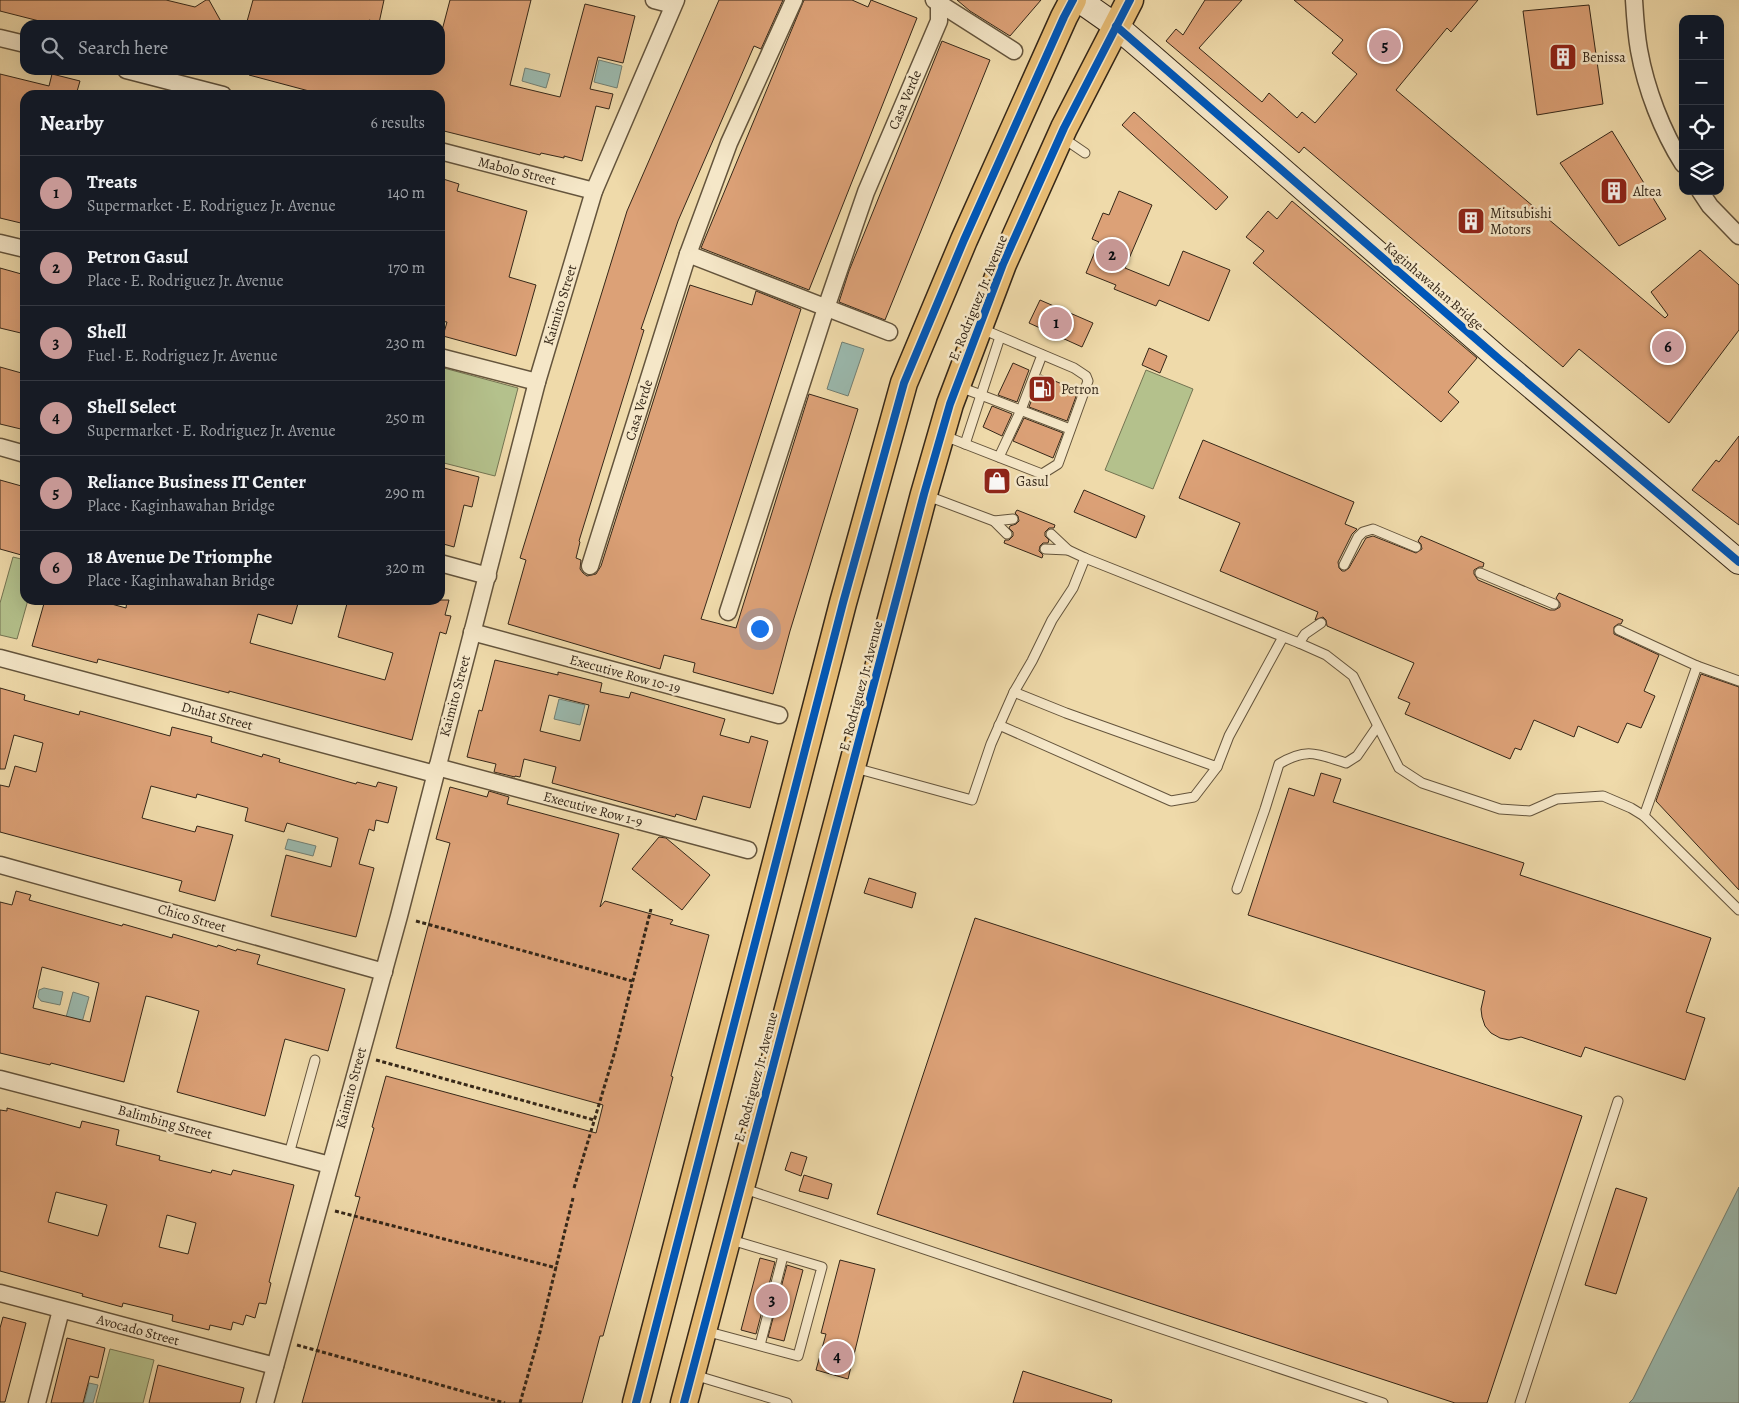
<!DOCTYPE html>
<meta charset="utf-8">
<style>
:root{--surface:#171b24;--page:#242831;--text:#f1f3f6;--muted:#9ea1a6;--line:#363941;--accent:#c59692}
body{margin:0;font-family:Alegreya,serif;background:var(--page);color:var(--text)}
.controls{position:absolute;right:15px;top:15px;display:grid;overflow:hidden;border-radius:10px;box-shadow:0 5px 20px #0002}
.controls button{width:45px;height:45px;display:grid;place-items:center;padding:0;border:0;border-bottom:1px solid var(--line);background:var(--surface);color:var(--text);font:25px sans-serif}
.you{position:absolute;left:759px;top:628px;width:18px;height:18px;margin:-12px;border:4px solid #fff;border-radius:50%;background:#1a73e8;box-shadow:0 0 0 8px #1a73e833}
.badge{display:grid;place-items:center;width:32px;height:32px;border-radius:50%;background:var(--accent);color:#111;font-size:16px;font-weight:700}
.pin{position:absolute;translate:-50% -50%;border:2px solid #fff;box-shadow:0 1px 5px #0006}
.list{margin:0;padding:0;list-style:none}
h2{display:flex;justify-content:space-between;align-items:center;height:65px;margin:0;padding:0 20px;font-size:21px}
h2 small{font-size:16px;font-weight:400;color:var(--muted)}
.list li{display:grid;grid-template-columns:32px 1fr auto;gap:15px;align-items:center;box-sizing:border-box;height:75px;padding:0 20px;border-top:1px solid var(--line)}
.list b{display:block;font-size:19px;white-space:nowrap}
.list p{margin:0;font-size:16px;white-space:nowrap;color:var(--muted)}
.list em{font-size:16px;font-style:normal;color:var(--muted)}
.icon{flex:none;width:28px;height:28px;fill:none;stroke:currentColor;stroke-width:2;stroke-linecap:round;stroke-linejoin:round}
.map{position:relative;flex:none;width:1739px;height:1403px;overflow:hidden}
.search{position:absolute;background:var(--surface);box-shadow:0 5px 20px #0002;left:20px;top:20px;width:425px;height:55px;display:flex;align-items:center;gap:12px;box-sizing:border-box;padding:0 18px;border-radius:15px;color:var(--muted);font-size:19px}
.panel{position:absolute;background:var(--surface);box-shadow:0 5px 20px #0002;left:20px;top:90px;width:425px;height:515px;border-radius:15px}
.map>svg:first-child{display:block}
.green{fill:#b4c18c;stroke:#747452}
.water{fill:#9bbaaf;stroke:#727f73}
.building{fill:#dca177;stroke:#352718;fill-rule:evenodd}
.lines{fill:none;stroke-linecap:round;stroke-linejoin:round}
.lane-casing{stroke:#64543c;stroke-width:11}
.street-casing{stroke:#64543c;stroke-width:19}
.secondary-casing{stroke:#352718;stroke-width:26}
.primary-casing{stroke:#352718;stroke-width:29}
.path{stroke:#352718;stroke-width:3;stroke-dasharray:4 2.5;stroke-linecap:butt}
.lane{stroke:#f5e7c8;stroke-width:9}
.street{stroke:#f5e7c8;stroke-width:16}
.secondary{stroke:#f5e7c8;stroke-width:24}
.primary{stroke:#e8bd75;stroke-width:26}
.cycleway-casing{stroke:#f5e7c8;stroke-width:11}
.cycleway{stroke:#0057b8;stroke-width:8}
.labels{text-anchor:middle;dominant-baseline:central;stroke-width:5;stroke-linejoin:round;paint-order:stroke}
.poi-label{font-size:14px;fill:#352718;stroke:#f5e7c8;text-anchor:start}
.street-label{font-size:14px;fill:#352718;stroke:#f5e7c8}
</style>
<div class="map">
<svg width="1739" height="1403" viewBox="0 0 1739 1403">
<rect width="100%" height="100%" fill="#efdaaa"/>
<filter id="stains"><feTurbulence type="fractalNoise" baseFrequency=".004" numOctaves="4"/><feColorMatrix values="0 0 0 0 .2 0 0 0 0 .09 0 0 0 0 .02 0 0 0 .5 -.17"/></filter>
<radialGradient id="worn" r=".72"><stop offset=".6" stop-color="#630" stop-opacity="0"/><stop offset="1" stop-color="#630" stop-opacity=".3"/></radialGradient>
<!-- green -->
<g class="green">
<polygon points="440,367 518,388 495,476 440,462"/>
<polygon points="1146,370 1193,389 1153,489 1105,470"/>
<polygon points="13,557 25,560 25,600 28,600 17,639 0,635 0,603"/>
<polygon points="110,1349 154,1360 143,1403 96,1403"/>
</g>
<!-- water -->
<g class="water">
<polygon points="599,60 622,66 617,88 594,82"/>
<polygon points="525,68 550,74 546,88 522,81"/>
<polygon points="842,342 864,349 848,396 827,389"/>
<polygon points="559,699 585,705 580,725 554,719"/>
<polygon points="288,839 316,846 313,856 285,849"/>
<polygon points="44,988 63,992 60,1005 41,1001 38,997 39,990"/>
<polygon points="73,992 89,997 81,1026 65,1021"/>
<polygon points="1739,1187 1739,1403 1629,1403 1633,1399"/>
<polygon points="89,1383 98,1385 93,1403 84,1403"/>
</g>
<!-- building -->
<g class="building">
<polygon points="0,0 166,0 195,7 206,0 209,0 223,25 55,25 0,11"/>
<polygon points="253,0 384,0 379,23 369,20 369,25 246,25"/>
<polygon points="450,0 531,0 510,85 560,97 585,4 635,16 623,63 598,57 590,89 613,94 609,109 596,106 582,161 564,156 564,158 541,153 540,155 440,130 440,95 324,95 249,75 249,70 440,70 440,38"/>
<polygon points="719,0 783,0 761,49 754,46 678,221 641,329 644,330 579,541 580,542 576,558 581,560 580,569 583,573 587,576 596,574 601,566 690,285 752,305 756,291 801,309 701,619 736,628 809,394 858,409 790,631 773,694 693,672 695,663 664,655 660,669 508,624 526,560 520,558 627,211"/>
<polygon points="804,0 852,0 868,7 871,0 917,18 809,290 701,248"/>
<polygon points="957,0 1041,0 1010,36 970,11"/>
<polygon points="1205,0 1242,0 1199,48 1262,102 1269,93 1297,118 1302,112 1315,123 1357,74 1332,53 1343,40 1294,0 1478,0 1451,32 1447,28 1396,90 1665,318 1668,315 1651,292 1700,250 1739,285 1739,330 1669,423 1579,349 1563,367 1304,147 1299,153 1166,41 1176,29 1183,35"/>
<polygon points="1589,5 1603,104 1537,115 1523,11"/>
<polygon points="942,41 990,60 885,320 839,302 849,271"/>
<polygon points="0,74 49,86 52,74 80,81 76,95 25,95 25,224 0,218"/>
<polygon points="1134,112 1228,197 1216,210 1122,125"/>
<polygon points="1612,131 1666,219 1619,246 1560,163"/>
<polygon points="440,178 459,184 457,191 527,211 509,277 536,285 516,356 443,336 447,322 440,321"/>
<polygon points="1119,191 1152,205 1125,268 1169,286 1183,251 1230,270 1209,321 1159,300 1156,306 1114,289 1116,285 1086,273 1099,242 1092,239 1103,213 1109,215"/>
<polygon points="1292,201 1477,358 1448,392 1459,402 1441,422 1253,263 1264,251 1246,237 1268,211 1277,219"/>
<polygon points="0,268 25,275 25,334 0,328"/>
<polygon points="1040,300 1093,323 1082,347 1029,323"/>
<polygon points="1149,348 1167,356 1160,373 1142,365"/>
<polygon points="1013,363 1029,370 1017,402 998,395"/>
<polygon points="0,367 25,374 25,430 0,424"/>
<polygon points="1041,375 1078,391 1067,421 1029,407"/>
<polygon points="992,406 1012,414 1002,436 983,427"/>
<polygon points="1024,418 1063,433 1053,458 1013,441"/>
<polygon points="1739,436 1739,525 1692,490 1716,460 1719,462"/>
<polygon points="1203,440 1354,502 1345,524 1357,529 1352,534 1338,562 1339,568 1342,571 1345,571 1349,568 1366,538 1373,536 1416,553 1422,549 1421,544 1418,541 1421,536 1484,563 1483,567 1479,567 1474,570 1474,574 1478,580 1550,610 1555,610 1560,607 1560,603 1556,598 1559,593 1623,620 1621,624 1618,624 1614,627 1614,634 1659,655 1644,691 1655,696 1641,728 1627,723 1618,743 1578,726 1574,737 1534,720 1521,750 1515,748 1510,759 1405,714 1410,703 1398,698 1414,663 1327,626 1326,620 1323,617 1315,620 1318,612 1220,571 1240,523 1179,498"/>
<polygon points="440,467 479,477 472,507 464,505 454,547 440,543"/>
<polygon points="0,480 25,487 25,556 0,549"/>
<polygon points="1084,490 1145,516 1136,538 1074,512"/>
<polygon points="1017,510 1055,525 1054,528 1049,528 1045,532 1045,536 1049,540 1048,543 1043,543 1040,546 1039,551 1043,555 1042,558 1004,543 1005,540 1009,540 1013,536 1013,532 1009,528 1010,526 1016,524 1019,521 1018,516 1015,513"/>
<polygon points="45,600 97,600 126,608 127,600 299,600 292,624 258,614 250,643 385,680 393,653 338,637 348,600 449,600 445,615 451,616 446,634 440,632 412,740 229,691 229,693 98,659 97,663 32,646"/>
<path d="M495,660L558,675V672L602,683L600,692L629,698L631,692L725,719L720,735L749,743L751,736L768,741L750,808L703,796L696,820L676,814L675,817L552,783L556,767L524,759L520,777L515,776V777L494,772L496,764L467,757L479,710L482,711ZM549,695L589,705L580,741L540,731Z"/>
<polygon points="1701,674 1739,687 1739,890 1656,801"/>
<polygon points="0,688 25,695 24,700 79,715 80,711 170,736 172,727 212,737 211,742 262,757 263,754 280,759 279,762 356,784 357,782 376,787 378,782 397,787 388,823 376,820 374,831 369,829 359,864 374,868 356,937 271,916 286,855 331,867 338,838 287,823 284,832 245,821 248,808 197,794 196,798 151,786 142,818 195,832 197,826 233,835 215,901 179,891 182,881 0,832 0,785 9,787 15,766 36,772 43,743 14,735 5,769 0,769"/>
<polygon points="1321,773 1341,779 1333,802 1524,863 1520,875 1711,938 1686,1012 1705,1018 1685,1080 1585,1047 1581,1057 1521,1037 1509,1040 1500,1038 1491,1033 1485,1026 1482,1017 1481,1009 1485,991 1248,915 1289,788 1314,796"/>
<polygon points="450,787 487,797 489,791 509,797 507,804 619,834 600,907 605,901 673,920 670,924 709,935 671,1076 673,1077 634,1223 603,1336 600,1336 582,1403 302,1403 360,1197 355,1196 374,1128 372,1127 386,1076 596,1133 603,1105 396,1048 450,843 436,839"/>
<polygon points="659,837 666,838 710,875 682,910 632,869"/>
<polygon points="869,878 916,893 912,908 864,893"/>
<path d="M16,891L31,895L29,900L122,926L123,924L172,938L173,934L217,947L218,945L236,951L237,949L260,955L257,964L345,989L328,1051L285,1039L265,1116L177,1092L199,1011L151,997L146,996L124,1082L51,1063L50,1065L0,1053V902L12,905ZM42,967L99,983L90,1022L33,1008Z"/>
<polygon points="975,918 1582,1116 1487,1403 1455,1403 877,1214"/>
<path d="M7,1108L80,1128L82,1121L119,1130L116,1145L160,1156L159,1160L211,1173L212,1170L231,1175L233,1170L294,1185L269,1282L271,1283L266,1304L259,1303L255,1318L246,1315L243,1325L233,1322L231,1330L210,1325L209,1330L172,1321L173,1315L123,1303L122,1307L82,1296L83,1294L0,1271V1110L7,1111ZM56,1192L107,1205L98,1236L48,1222ZM167,1215L196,1223L188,1254L159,1247Z"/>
<polygon points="791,1152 807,1157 801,1176 785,1170"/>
<polygon points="804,1175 832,1184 828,1199 799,1191"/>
<polygon points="1616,1188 1647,1198 1616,1294 1585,1285"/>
<polygon points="760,1258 775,1262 756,1334 741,1330"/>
<polygon points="840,1260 875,1269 848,1379 816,1370 826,1334 821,1333"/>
<polygon points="787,1265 803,1270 784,1341 768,1337"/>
<polygon points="3,1317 26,1323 5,1402 0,1402 0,1328"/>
<polygon points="67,1338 105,1348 98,1378 90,1376 83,1403 51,1403"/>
<polygon points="158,1365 244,1388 240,1403 149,1403"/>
<polygon points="1023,1371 1112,1400 1111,1403 1013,1403"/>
</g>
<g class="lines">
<defs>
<g id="lane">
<polyline points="1063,138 1085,153"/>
<polyline points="960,387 1070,429"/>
<polyline points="942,435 1042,474 1058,464 1088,381 1086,376 1074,368 982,329"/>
<polyline points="965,444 1000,337"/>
<polyline points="999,457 1021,410 1042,355"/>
<polyline points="925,495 994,521 1007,534"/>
<polyline points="994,521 1013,519"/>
<polyline points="1051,534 1068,550 1085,558 1299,643 1305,634 1321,623"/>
<polyline points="1045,549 1068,550"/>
<polyline points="1344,565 1358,537 1363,532 1373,529 1416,547"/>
<polyline points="1480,573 1554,604"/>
<polyline points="1619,630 1697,666 1739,681"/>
<polyline points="1299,643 1326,655 1353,676 1399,768 1422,783 1500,809 1530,811 1557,799 1603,796 1631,808 1644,816 1739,910"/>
<polyline points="1014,692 1066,713 1217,767 1229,736 1283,637"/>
<polyline points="999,725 1171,801 1194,797 1217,767"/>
<polyline points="855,768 972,800 991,744 1014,692 1032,661 1052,620 1073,588 1085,558"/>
<polyline points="1644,816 1697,666"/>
<path d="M1237,889L1265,809L1279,764C1307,747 1317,754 1346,763L1357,756L1377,727"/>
<polyline points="289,1154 315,1060"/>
<polyline points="742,1188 1383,1403"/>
<polyline points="705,1331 798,1356 822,1267 728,1239"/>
<polyline points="760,1345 783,1256"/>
<polyline points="694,1375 787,1403"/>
<polyline points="1520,1403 1618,1101"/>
</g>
<g id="street">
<polyline points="654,0 673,5"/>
<polyline points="934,0 1014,51"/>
<path d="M1634,0C1635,17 1636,33 1639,50C1646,89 1662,131 1683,164"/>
<polyline points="0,38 25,44"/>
<polyline points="126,70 223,95"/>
<polyline points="440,151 594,191"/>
<polyline points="1700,191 1710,206 1739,236"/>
<polyline points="0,243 25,249"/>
<polyline points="688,254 889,332"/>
<polyline points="440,357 537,382"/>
<polyline points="0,447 25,454"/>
<polyline points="440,563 488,576"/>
<polyline points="590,566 688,254 729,143 794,0"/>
<polyline points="728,612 826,308 866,192 939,21 939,4"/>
<polyline points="472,632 779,715"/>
<polyline points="0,658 435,774"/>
<polyline points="437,767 748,850"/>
<polyline points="0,865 384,972"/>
<polyline points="0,1079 330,1165"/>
<polyline points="0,1293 275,1366"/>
<polyline points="37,1403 61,1310"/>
<polyline points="265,1403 399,916 537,382 594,191 676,0"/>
</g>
<polyline id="secondary" points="1079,0 1116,26 1150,55 1499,359 1739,562"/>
<g id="primary">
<polyline points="636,1403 843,603 904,383 964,240 1064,17 1073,0"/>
<polyline points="684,1403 924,494 950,404 1003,264 1064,128 1130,0"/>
</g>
</defs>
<!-- lane casing -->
<use href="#lane" class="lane-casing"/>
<!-- street casing -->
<use href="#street" class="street-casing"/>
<!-- secondary casing -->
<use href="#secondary" class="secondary-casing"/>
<!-- primary casing -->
<use href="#primary" class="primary-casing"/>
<!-- path -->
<g class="path">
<polyline points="416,921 632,981"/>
<polyline points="376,1060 594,1120"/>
<polyline points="574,1188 615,1051 651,909"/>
<polyline points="335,1211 557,1268"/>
<polyline points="297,1345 505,1403"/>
<polyline points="520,1403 539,1336 573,1198"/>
</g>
<!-- lane -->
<use href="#lane" class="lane"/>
<!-- street -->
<use href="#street" class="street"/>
<!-- secondary -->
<use href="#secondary" class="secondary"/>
<!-- primary -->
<use href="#primary" class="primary"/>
<defs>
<g id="cycleway">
<polyline points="1116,26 1499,359 1739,562"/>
<polyline points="636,1403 843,603 904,383 964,240 1064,17 1073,0"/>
<polyline points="684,1403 924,494 950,404 1003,264 1064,128 1130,0"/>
</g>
</defs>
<!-- cycleway casing -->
<use href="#cycleway" class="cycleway-casing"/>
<!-- cycleway -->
<use href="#cycleway" class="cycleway"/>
</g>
<!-- icons -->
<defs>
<symbol id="building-square" viewBox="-11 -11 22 22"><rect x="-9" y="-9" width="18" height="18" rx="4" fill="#8f2418" stroke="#f5e7c8"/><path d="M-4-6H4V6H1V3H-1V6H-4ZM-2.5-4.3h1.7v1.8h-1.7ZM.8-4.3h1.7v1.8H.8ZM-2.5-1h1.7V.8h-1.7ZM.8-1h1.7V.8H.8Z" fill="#fff"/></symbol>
<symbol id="fuel-square" viewBox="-11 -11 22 22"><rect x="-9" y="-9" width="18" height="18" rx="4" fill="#8f2418" stroke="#f5e7c8"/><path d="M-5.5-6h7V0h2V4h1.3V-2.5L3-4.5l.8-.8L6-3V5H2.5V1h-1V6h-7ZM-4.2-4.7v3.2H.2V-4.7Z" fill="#fff"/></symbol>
<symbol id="shop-square" viewBox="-11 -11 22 22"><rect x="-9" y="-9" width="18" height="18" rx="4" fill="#8f2418" stroke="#f5e7c8"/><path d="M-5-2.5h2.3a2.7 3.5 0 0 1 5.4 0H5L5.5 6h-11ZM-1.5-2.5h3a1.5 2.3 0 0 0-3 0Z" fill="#fff"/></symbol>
</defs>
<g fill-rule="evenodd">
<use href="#building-square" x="1547" y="41" width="32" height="32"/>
<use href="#building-square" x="1598" y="175" width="32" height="32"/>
<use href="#building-square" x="1455" y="205" width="32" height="32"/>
<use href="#fuel-square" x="1026" y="373" width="32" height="32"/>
<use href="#shop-square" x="981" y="465" width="32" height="32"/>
</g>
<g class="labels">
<!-- poi labels -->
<g class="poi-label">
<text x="1582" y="57">Benissa</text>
<text x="1633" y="191">Altea</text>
<text x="1490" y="213">Mitsubishi<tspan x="1490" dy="16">Motors</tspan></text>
<text x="1061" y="389">Petron</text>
<text x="1016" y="481">Gasul</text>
</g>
<!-- street labels -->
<g class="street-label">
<text transform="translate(905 100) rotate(-67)">Casa Verde</text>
<text transform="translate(517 171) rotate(14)">Mabolo Street</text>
<text transform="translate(1434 286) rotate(41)">Kaginhawahan Bridge</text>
<text transform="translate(978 298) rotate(-68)">E. Rodriguez Jr. Avenue</text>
<text transform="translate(560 305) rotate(-73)">Kaimito Street</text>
<text transform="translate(639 410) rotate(-73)">Casa Verde</text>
<text transform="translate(625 674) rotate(15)">Executive Row 10-19</text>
<text transform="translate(861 686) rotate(-75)">E. Rodriguez Jr. Avenue</text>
<text transform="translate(455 696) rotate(-75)">Kaimito Street</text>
<text transform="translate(217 716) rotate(15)">Duhat Street</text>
<text transform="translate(593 809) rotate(15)">Executive Row 1-9</text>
<text transform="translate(192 918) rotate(16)">Chico Street</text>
<text transform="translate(756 1077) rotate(-75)">E. Rodriguez Jr. Avenue</text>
<text transform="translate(351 1088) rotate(-75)">Kaimito Street</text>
<text transform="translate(165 1122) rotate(15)">Balimbing Street</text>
<text transform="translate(138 1330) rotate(15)">Avocado Street</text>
</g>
</g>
<rect width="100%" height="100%" filter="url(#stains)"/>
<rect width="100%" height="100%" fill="url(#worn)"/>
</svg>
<div class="controls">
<button>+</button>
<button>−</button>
<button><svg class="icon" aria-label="locate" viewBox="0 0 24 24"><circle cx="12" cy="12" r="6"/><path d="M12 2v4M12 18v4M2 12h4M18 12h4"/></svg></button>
<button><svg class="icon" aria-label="layers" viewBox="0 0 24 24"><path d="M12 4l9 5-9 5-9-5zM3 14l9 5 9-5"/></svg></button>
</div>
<div class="you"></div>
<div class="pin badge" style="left:1056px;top:323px">1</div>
<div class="pin badge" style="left:1112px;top:255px">2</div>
<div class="pin badge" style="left:772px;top:1300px">3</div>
<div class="pin badge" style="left:837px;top:1357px">4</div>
<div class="pin badge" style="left:1385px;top:46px">5</div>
<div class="pin badge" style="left:1668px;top:347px">6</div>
<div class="search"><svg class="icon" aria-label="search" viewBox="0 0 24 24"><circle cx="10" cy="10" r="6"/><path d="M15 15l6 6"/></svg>Search here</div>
<section class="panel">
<h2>Nearby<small>6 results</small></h2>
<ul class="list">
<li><span class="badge">1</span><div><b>Treats</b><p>Supermarket · E. Rodriguez Jr. Avenue</p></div><em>140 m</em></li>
<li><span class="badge">2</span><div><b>Petron Gasul</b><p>Place · E. Rodriguez Jr. Avenue</p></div><em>170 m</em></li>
<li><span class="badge">3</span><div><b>Shell</b><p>Fuel · E. Rodriguez Jr. Avenue</p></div><em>230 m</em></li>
<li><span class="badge">4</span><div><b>Shell Select</b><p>Supermarket · E. Rodriguez Jr. Avenue</p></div><em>250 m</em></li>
<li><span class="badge">5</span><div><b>Reliance Business IT Center</b><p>Place · Kaginhawahan Bridge</p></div><em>290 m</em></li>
<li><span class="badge">6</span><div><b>18 Avenue De Triomphe</b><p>Place · Kaginhawahan Bridge</p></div><em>320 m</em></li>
</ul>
</section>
</div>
